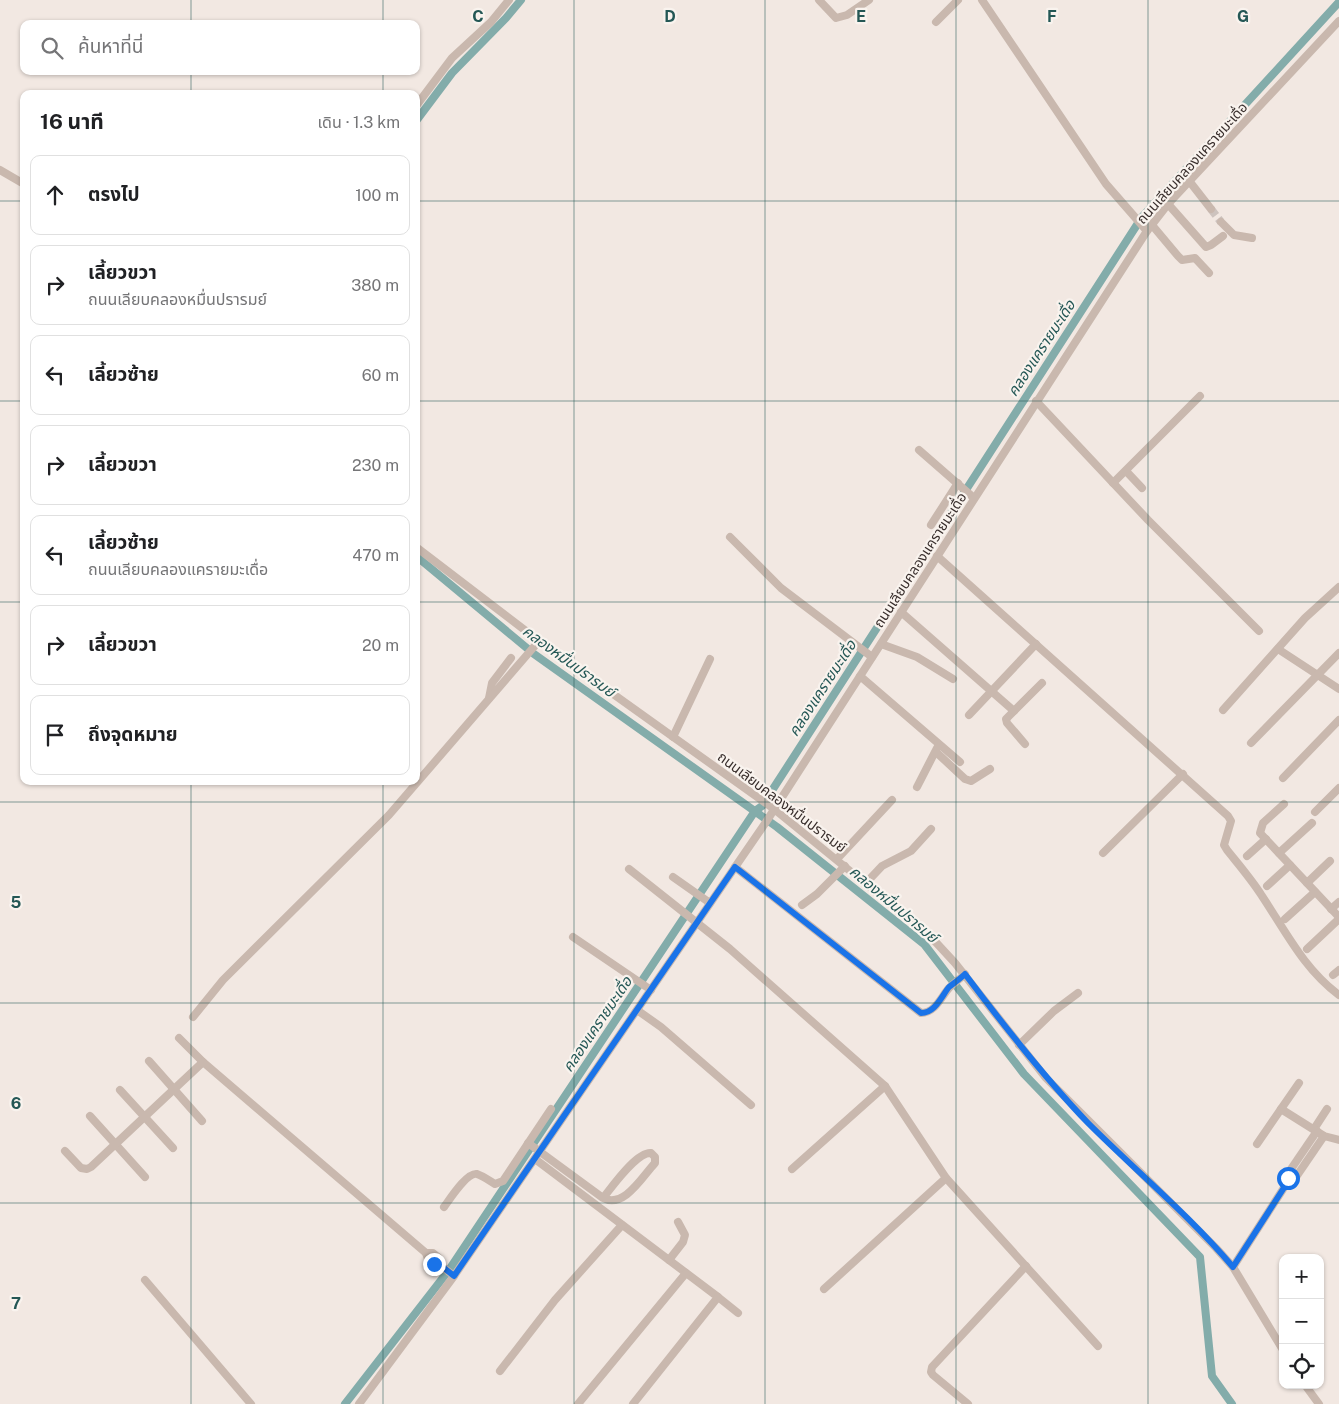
<!DOCTYPE html>
<html lang="th">
<meta charset="utf-8">
<style>
:root{--surface:#fff;--page:#f2f2f2;--text:#202124;--muted:#757577;--line:#e0e0e0}
body{margin:0;font-family:"Public Sans","Noto Sans Thai",sans-serif;background:var(--page);color:var(--text)}
.controls{position:absolute;right:15px;bottom:15px;display:grid;overflow:hidden;border-radius:10px;box-shadow:0 1px 4px #0004}
.controls button{width:45px;height:45px;display:grid;place-items:center;padding:0;border:0;border-bottom:1px solid var(--line);background:var(--surface);color:var(--text);font:25px sans-serif}
.stop{position:absolute;width:15px;height:15px;margin:-11px;border:4px solid #1a73e8;border-radius:50%;background:#fff}
.stop.end{background:#1a73e8;border-color:#fff;box-shadow:0 1px 5px #0008}
.list{margin:0;padding:0;list-style:none}
h2{display:flex;justify-content:space-between;align-items:center;height:65px;margin:0;padding:0 20px;font-size:21px}
h2 small{font-size:16px;font-weight:400;color:var(--muted)}
.list li{display:grid;grid-template-columns:32px 1fr auto;gap:15px;align-items:center;box-sizing:border-box;height:80px;margin:0 10px 10px;padding:0 10px;border:1px solid var(--line);border-radius:10px}
.list b{display:block;font-size:19px;white-space:nowrap}
.list p{margin:0;font-size:16px;white-space:nowrap;color:var(--muted)}
.list em{font-size:16px;font-style:normal;color:var(--muted)}
.icon{flex:none;width:28px;height:28px;fill:none;stroke:currentColor;stroke-width:2;stroke-linecap:round;stroke-linejoin:round}
.map{position:relative;flex:none;width:1339px;height:1404px;overflow:hidden}
.search{position:absolute;background:var(--surface);box-shadow:0 1px 4px #0004;left:20px;top:20px;width:400px;height:55px;display:flex;align-items:center;gap:12px;box-sizing:border-box;padding:0 18px;border-radius:10px;color:var(--muted);font-size:19px}
.panel{position:absolute;background:var(--surface);box-shadow:0 1px 4px #0004;left:20px;top:90px;width:400px;height:695px;border-radius:10px}
.map>svg:first-child{display:block}
.lines{fill:none;stroke-linecap:round;stroke-linejoin:round}
.canal{stroke:#83acaa;stroke-width:8}
.minor-tunnel{stroke:#cdc3be;stroke-width:8;stroke-dasharray:8 4;stroke-linecap:butt}
.minor{stroke:#c9b8ae;stroke-width:8}
.route{stroke:#1a73e8;stroke-width:6}
.grid{fill:none;stroke:#245755;stroke-width:1;stroke-opacity:0.55}
.labels{text-anchor:middle;dominant-baseline:central;stroke-width:4.5;stroke-linejoin:round;paint-order:stroke}
.street-label{font-size:14px;fill:#382e2c;stroke:#f9f3ee}
.water-label{font-size:15px;font-style:italic;fill:#245755;stroke:#f9f3ee}
.grid-label{font-size:16px;text-anchor:middle;font-weight:bold;fill:#245755;stroke:#f9f3ee;stroke-width:4.5;stroke-linejoin:round;paint-order:stroke}
</style>
<div class="map">
<svg width="1339" height="1404" viewBox="0 0 1339 1404">
<rect width="100%" height="100%" fill="#f2e8e2"/>
<g class="lines">
<!-- canal -->
<g class="canal">
<polyline points="416,121 452,73 506,18 521,0"/>
<polyline points="416,556 534,654 777,827 924,944 1024,1074 1200,1257 1212,1376 1232,1404"/>
<polyline points="345,1404 449,1270 755,811 762,806 1142,217 1339,2"/>
</g>
<!-- minor-tunnel -->
<polyline class="minor-tunnel" points="1211,209 1221,222"/>
<!-- minor -->
<g class="minor">
<polyline points="819,0 836,18 847,15 869,0"/>
<polyline points="982,0 1106,184 1147,231"/>
<polyline points="936,22 958,0"/>
<polyline points="416,106 452,58 491,22 509,0"/>
<polyline points="0,170 24,184"/>
<polyline points="1190,182 1211,209"/>
<polyline points="1168,204 1206,247 1211,245 1223,236"/>
<polyline points="1221,222 1234,235 1252,238"/>
<polyline points="1152,225 1178,256 1182,260 1195,258 1209,273"/>
<polyline points="1036,401 1148,520 1259,631"/>
<polyline points="919,450 974,498"/>
<polyline points="1126,471 1142,488"/>
<polyline points="1113,483 1200,396"/>
<polyline points="931,525 958,483"/>
<polyline points="730,537 781,588 872,657"/>
<polyline points="416,547 539,641 774,809 931,937 955,963 1046,1078 1216,1248 1233,1267 1283,1350"/>
<path d="M937,556L1228,816L1231,821L1224,845L1227,850C1239,865 1252,880 1262,896C1286,932 1304,969 1339,995"/>
<polyline points="901,612 1014,711 1006,719 1007,723 1025,744"/>
<polyline points="881,644 917,657 953,679"/>
<polyline points="1278,649 1339,689"/>
<polyline points="860,676 960,762"/>
<polyline points="489,698 492,683 511,658"/>
<polyline points="1223,710 1305,618 1339,587"/>
<polyline points="1014,711 1042,683"/>
<polyline points="969,715 1036,644"/>
<polyline points="673,737 710,659"/>
<polyline points="1251,743 1339,653"/>
<polyline points="936,752 965,779 971,781 990,769"/>
<polyline points="1283,778 1339,720"/>
<polyline points="917,787 937,748"/>
<polyline points="1284,804 1263,823 1260,833 1339,917"/>
<polyline points="1315,812 1339,788"/>
<polyline points="1103,853 1183,774"/>
<polyline points="1279,853 1312,823"/>
<polyline points="1247,856 1266,839"/>
<polyline points="837,859 892,800"/>
<path d="M735,867L921,1013C935,1013 941,997 949,988C954,983 960,979 965,974"/>
<polyline points="629,869 730,949 885,1086 946,1178 1098,1346"/>
<polyline points="673,877 710,903"/>
<polyline points="866,883 882,866 911,851 931,829"/>
<polyline points="1307,883 1330,861"/>
<polyline points="1267,886 1290,865"/>
<polyline points="802,905 817,894 845,866"/>
<polyline points="1331,909 1339,902"/>
<polyline points="1285,919 1315,892"/>
<polyline points="573,937 651,990"/>
<polyline points="1307,949 1339,919"/>
<polyline points="1333,975 1339,970"/>
<polyline points="637,1010 661,1027 751,1105"/>
<polyline points="193,1017 223,980 389,815 539,641"/>
<polyline points="179,1038 203,1062 426,1253 433,1253 439,1258 439,1264"/>
<polyline points="1019,1045 1054,1011 1078,993"/>
<polyline points="149,1061 202,1121"/>
<polyline points="120,1090 173,1148"/>
<polyline points="1281,1109 1299,1083"/>
<polyline points="90,1116 145,1177"/>
<polyline points="1314,1129 1327,1109"/>
<path d="M528,1143L603,1198C624,1209 642,1177 655,1163V1157L651,1153C636,1152 612,1187 603,1198"/>
<polyline points="1257,1144 1281,1109 1324,1136 1339,1140"/>
<polyline points="65,1151 81,1168 87,1169 91,1167 203,1062"/>
<polyline points="535,1159 718,1297 633,1404"/>
<polyline points="792,1169 885,1086"/>
<polyline points="1289,1172 1317,1131"/>
<polyline points="1296,1177 1324,1136"/>
<path d="M444,1207C450,1199 467,1172 477,1174C483,1176 490,1181 495,1184L503,1181L551,1109"/>
<polyline points="426,1253 428,1259 434,1264 439,1264 454,1276"/>
<polyline points="669,1260 683,1242 685,1235 678,1222"/>
<polyline points="1233,1267 1287,1183 1292,1180"/>
<polyline points="145,1280 251,1404"/>
<polyline points="824,1289 946,1178"/>
<polyline points="718,1297 738,1313"/>
<polyline points="500,1371 555,1300 622,1225"/>
<polyline points="1305,1385 1319,1404"/>
<polyline points="359,1404 454,1276 766,822 1147,231 1168,204 1339,21"/>
<polyline points="578,1404 686,1273"/>
<polyline points="968,1404 933,1375 931,1372 932,1367 1026,1266"/>
</g>
</g>
<g class="lines">
<!-- route -->
<path class="route" d="M434,1264H439L454,1276L735,867L921,1013C935,1013 941,997 949,987C954,983 960,979 965,974C1004,1026 1043,1076 1088,1123C1136,1171 1189,1215 1233,1267L1287,1183L1288,1178"/>
</g>
<!-- grid -->
<path class="grid" d="M191,0V24M383,0V24M574,0V1404M765,0V1404M956,0V1404M1148,0V1404M191,71V94M383,71V94M0,201H24M416,201H1339M0,401H24M416,401H1339M0,602H24M416,602H1339M191,781V1404M383,781V1404M0,802H1339M0,1003H1339M0,1203H1339"/>
<g class="labels">
<!-- street labels -->
<g class="street-label">
<text transform="translate(1192 163) rotate(-48)">ถนนเลียบคลองแครายมะเดื่อ</text>
<text transform="translate(920 560) rotate(-57)">ถนนเลียบคลองแครายมะเดื่อ</text>
<text transform="translate(782 802) rotate(37)">ถนนเลียบคลองหมื่นปรารมย์</text>
</g>
<!-- water labels -->
<g class="water-label">
<text transform="translate(1041 348) rotate(-57)">คลองแครายมะเดื่อ</text>
<text transform="translate(569 661) rotate(36)">คลองหมื่นปรารมย์</text>
<text transform="translate(822 688) rotate(-57)">คลองแครายมะเดื่อ</text>
<text transform="translate(894 904) rotate(40)">คลองหมื่นปรารมย์</text>
<text transform="translate(597 1024) rotate(-56)">คลองแครายมะเดื่อ</text>
</g>
</g>
<g class="grid-label">
<text x="478" y="22">C</text>
<text x="670" y="22">D</text>
<text x="861" y="22">E</text>
<text x="1052" y="22">F</text>
<text x="1243" y="22">G</text>
<text x="16" y="908">5</text>
<text x="16" y="1109">6</text>
<text x="16" y="1309">7</text>
</g>
</svg>
<div class="controls">
<button>+</button>
<button>−</button>
<button><svg class="icon" aria-label="locate" viewBox="0 0 24 24"><circle cx="12" cy="12" r="6"/><path d="M12 2v4M12 18v4M2 12h4M18 12h4"/></svg></button>
</div>
<div class="stop" style="left:1288px;top:1178px"></div>
<div class="stop end" style="left:434px;top:1264px"></div>
<div class="search"><svg class="icon" aria-label="search" viewBox="0 0 24 24"><circle cx="10" cy="10" r="6"/><path d="M15 15l6 6"/></svg>ค้นหาที่นี่</div>
<section class="panel">
<h2>16 นาที<small>เดิน · 1.3 km</small></h2>
<ul class="list">
<li><svg class="icon" aria-label="ahead" viewBox="0 0 24 24"><path d="M12 20V5M6 11l6-6 6 6"/></svg><div><b>ตรงไป</b></div><em>100 m</em></li>
<li><svg class="icon" aria-label="right" viewBox="0 0 24 24"><path d="M7 20v-9h11M14 6l5 5-5 5"/></svg><div><b>เลี้ยวขวา</b><p>ถนนเลียบคลองหมื่นปรารมย์</p></div><em>380 m</em></li>
<li><svg class="icon" aria-label="left" viewBox="0 0 24 24"><path d="M17 20v-9H6M10 6l-5 5 5 5"/></svg><div><b>เลี้ยวซ้าย</b></div><em>60 m</em></li>
<li><svg class="icon" aria-label="right" viewBox="0 0 24 24"><path d="M7 20v-9h11M14 6l5 5-5 5"/></svg><div><b>เลี้ยวขวา</b></div><em>230 m</em></li>
<li><svg class="icon" aria-label="left" viewBox="0 0 24 24"><path d="M17 20v-9H6M10 6l-5 5 5 5"/></svg><div><b>เลี้ยวซ้าย</b><p>ถนนเลียบคลองแครายมะเดื่อ</p></div><em>470 m</em></li>
<li><svg class="icon" aria-label="right" viewBox="0 0 24 24"><path d="M7 20v-9h11M14 6l5 5-5 5"/></svg><div><b>เลี้ยวขวา</b></div><em>20 m</em></li>
<li><svg class="icon" aria-label="arrive" viewBox="0 0 24 24"><path d="M6 21V4h12l-3 4 3 4H6"/></svg><div><b>ถึงจุดหมาย</b></div></li>
</ul>
</section>
</div>
